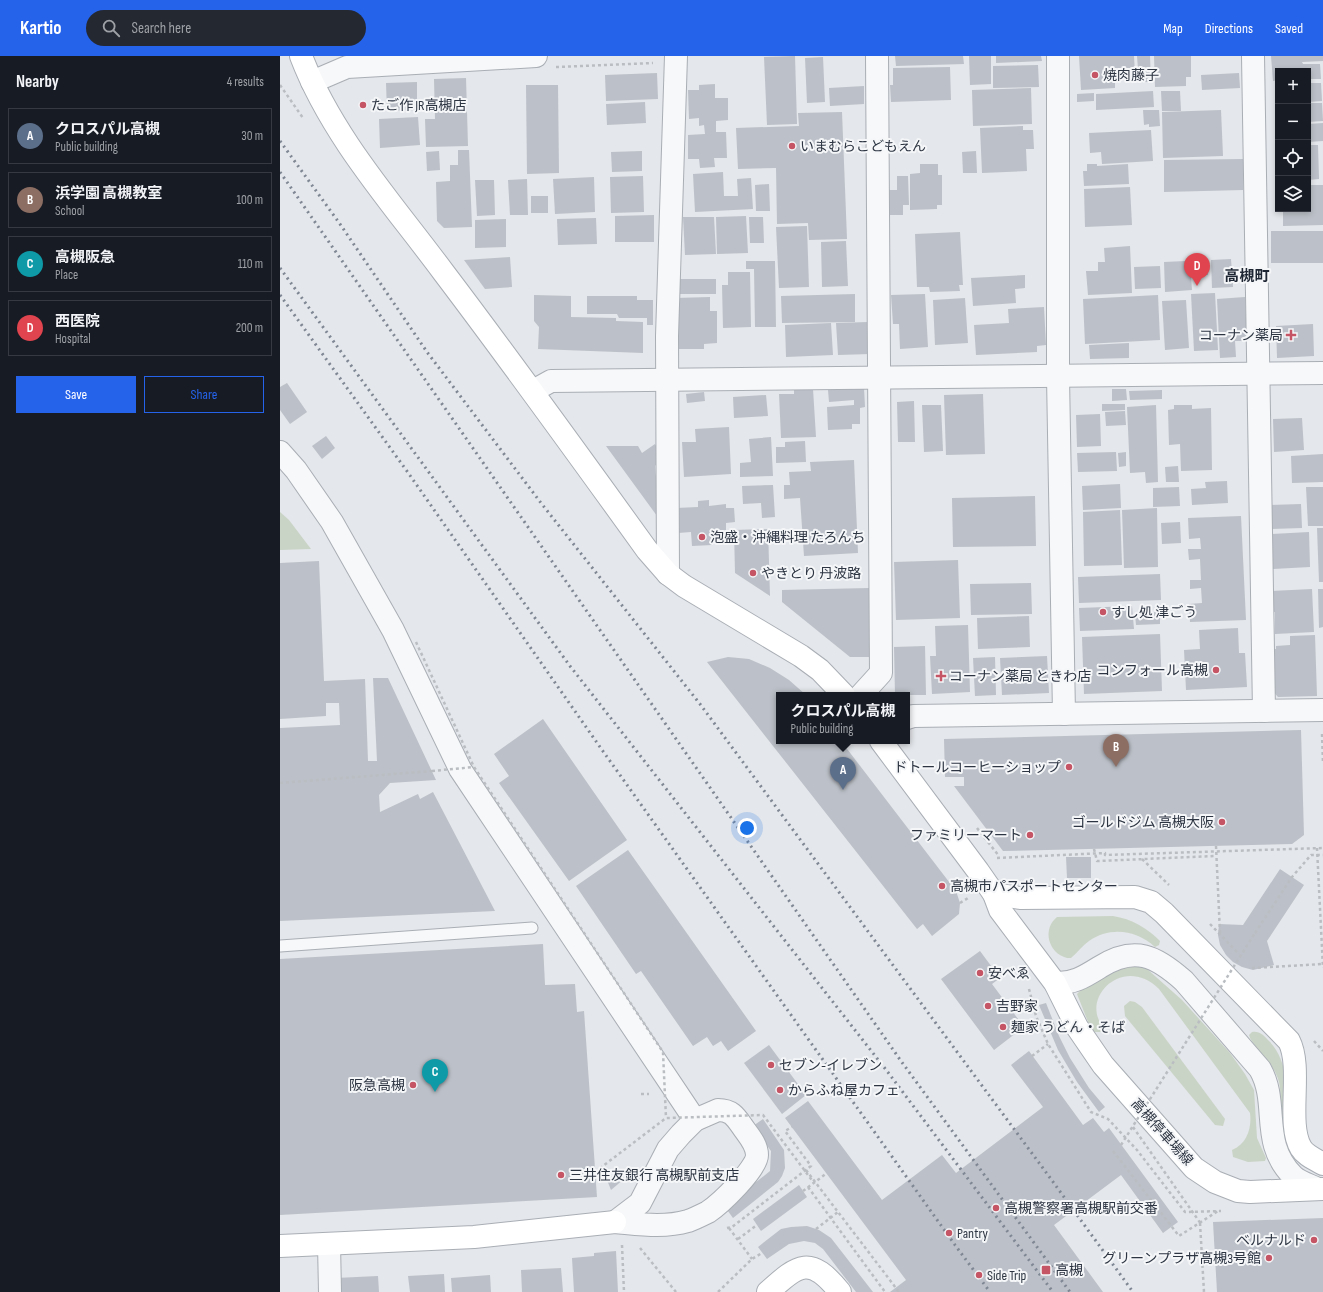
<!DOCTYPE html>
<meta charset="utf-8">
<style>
:root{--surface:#171b24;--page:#242831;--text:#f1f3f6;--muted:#9ea1a6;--line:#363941;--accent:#2563eb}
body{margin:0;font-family:"Sofia Sans Condensed","Noto Sans JP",sans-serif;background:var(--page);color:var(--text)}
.controls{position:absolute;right:12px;top:12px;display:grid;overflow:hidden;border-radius:0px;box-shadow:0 2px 6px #0003}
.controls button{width:36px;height:36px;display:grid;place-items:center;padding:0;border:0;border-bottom:1px solid var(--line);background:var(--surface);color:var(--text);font:20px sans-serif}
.you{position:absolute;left:467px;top:772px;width:14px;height:14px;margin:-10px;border:3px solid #fff;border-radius:50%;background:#1a73e8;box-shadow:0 0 0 6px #1a73e833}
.badge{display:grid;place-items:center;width:26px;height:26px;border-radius:50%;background:var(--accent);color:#fff;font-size:13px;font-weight:700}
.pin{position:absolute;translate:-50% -33px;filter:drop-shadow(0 1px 2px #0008)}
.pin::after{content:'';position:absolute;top:21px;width:14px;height:12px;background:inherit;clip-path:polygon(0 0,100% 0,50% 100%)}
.popup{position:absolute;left:496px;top:636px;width:134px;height:52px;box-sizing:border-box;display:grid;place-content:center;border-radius:0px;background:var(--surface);filter:drop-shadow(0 1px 3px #0005);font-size:13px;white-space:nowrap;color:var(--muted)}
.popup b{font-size:15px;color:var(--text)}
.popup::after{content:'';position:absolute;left:50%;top:100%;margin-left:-8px;border:8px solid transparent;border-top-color:var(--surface)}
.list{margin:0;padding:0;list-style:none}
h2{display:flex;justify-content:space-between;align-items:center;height:52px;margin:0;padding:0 16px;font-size:17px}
h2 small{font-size:13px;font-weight:400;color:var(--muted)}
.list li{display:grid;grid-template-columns:26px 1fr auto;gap:12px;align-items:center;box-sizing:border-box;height:56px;margin:0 8px 8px;padding:0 8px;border:1px solid var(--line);border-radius:0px}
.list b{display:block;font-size:15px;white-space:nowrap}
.list p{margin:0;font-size:13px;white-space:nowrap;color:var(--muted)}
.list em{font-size:13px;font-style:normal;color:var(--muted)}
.actions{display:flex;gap:8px;padding:12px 16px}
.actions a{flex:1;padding:9px 0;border:1px solid var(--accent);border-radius:0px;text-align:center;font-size:14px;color:var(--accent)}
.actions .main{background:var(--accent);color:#fff}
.icon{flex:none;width:22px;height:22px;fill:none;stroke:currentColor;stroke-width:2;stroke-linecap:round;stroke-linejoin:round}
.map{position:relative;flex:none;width:1043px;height:1236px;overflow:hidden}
header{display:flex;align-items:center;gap:24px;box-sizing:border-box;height:56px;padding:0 20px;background:var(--accent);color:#fff}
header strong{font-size:19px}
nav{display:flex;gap:22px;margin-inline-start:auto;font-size:14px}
.search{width:280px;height:36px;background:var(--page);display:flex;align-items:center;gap:10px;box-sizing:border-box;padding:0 14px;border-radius:22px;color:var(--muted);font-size:15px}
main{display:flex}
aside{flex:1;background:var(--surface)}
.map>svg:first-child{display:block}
.green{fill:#cad4c6}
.building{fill:#bcc0c8}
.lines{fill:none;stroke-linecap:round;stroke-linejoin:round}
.lane-casing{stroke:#a9aeb5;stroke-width:13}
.street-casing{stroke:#a9aeb5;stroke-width:24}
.secondary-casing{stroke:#a9aeb5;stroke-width:24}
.path{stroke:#babec2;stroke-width:2.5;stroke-dasharray:3 3;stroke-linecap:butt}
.lane{stroke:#f7f8f9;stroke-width:11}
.street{stroke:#f7f8f9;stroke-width:22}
.secondary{stroke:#fff;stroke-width:22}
.rail{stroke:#7f8794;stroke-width:3;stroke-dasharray:2 4;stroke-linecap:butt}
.path-bridge{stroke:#babec2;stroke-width:2.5;stroke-dasharray:3 3;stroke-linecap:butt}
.poi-dot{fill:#c55465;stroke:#f4f6f8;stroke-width:1.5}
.labels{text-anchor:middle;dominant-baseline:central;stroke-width:4;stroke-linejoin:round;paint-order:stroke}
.poi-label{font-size:14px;fill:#2d3542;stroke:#f4f6f8;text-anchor:start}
.street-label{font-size:14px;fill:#2d3542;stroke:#f4f6f8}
.neighbourhood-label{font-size:15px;font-weight:bold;fill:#1f2633;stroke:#f4f6f8}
</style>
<header>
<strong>Kartio</strong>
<div class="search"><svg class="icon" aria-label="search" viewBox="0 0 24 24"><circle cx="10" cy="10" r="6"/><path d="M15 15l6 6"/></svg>Search here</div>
<nav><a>Map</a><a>Directions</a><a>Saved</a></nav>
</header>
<main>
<aside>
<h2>Nearby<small>4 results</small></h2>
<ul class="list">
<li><span class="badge" style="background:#5c6f8a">A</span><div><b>クロスパル高槻</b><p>Public building</p></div><em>30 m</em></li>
<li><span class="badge" style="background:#8d6e63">B</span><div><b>浜学園 高槻教室</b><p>School</p></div><em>100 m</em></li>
<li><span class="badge" style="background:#0f9aa8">C</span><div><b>高槻阪急</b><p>Place</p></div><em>110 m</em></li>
<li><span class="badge" style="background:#e0444e">D</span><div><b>西医院</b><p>Hospital</p></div><em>200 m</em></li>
</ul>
<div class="actions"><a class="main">Save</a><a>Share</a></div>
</aside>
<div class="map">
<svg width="1043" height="1236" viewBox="0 0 1043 1236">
<rect width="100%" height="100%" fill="#e4e7eb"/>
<!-- green -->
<g class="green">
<polygon points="0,456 9,464 31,493 0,494"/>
<path d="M833,860C852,863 867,872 880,885L879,889L875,891C857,874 830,870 809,885C802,890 797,897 791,902H787C768,897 762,873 777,861Z"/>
<path d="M846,910H862L867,913L902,944L950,997L965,1018L974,1034L977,1082L986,1102L985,1105L968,1106L953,1101L952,1094C967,1088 972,1072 970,1057L879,933C843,897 797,944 825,973L824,976H812L797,938L805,930Z"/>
<polygon points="850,945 855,946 862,951 945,1063 943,1070 935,1069 845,960 844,950"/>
<path d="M972,976C980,975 983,979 988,984C1013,1007 1008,1058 1009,1089C996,1076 1003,1043 999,1026C994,1007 979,998 970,982L969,979Z"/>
</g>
<!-- building -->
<g class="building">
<polygon points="515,0 517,68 487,69 484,1"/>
<polygon points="615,0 683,0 684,8 616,10"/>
<polygon points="689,0 711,0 711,28 690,29"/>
<polygon points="716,0 761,0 762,5 716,7"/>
<polygon points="799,0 854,0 855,19 844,20 844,13 839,13 840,27 835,27 835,32 801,34"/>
<polygon points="857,0 870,0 871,26 859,26"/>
<polygon points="874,0 911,0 911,21 906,21 906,30 875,31"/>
<polygon points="991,0 1043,0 1043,5 1022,6 1023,8 1040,8 1041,23 1028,23 1028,15 998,15 998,24 993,25"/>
<polygon points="543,1 545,46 527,47 525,2"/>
<polygon points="758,9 759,31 713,32 713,10"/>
<polygon points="670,11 671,44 611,46 610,29 613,29 613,12"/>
<polygon points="377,17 378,43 326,45 325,19"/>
<polygon points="959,17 960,32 922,34 921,19"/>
<polygon points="186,22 188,90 146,91 145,63 155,63 154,23"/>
<polygon points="137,26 137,54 107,55 106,27"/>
<polygon points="1028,27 1041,27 1042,45 1028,46"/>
<polygon points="435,28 435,42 448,42 448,64 436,65 436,76 446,76 447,102 434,102 435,111 420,112 419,103 408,103 408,79 425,78 424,69 419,70 419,62 409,63 408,34 419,34 419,29"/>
<polygon points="246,29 278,29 279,117 247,118"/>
<polygon points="584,30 584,48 550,50 549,32"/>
<polygon points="751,32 752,68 693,70 692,34"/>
<polygon points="873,35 874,51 816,54 816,38"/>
<polygon points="881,35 900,35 901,55 882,55"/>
<polygon points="814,37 814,45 797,46 797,38"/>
<polygon points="365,46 366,67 327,69 326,48"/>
<polygon points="1028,47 1042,47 1043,65 1028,66"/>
<polygon points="863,54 879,54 880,70 869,71 869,68 864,69"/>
<polygon points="941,54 943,100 883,102 882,56"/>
<polygon points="562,56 567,183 529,184 528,167 497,168 496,112 458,113 456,72 519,70 518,57"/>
<polygon points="138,61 140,89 100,92 99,63"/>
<polygon points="1043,67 1043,85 1028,86 1028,68"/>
<polygon points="743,70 743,74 753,74 754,93 746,93 747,115 702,117 700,72"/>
<polygon points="871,74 873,105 822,108 821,96 810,97 809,77"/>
<polygon points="1028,89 1038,89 1039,123 1028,124"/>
<polygon points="178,94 189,94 192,171 164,172 157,165 156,126 170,125 170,109 178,109"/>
<polygon points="159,95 160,114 147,115 146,96"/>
<polygon points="362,95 362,115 332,116 331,96"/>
<polygon points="696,95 697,117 683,117 682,96"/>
<polygon points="963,103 963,134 884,136 884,104"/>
<polygon points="640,108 658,108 658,119 662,119 662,149 657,149 657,153 630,154 630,118 640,117"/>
<polygon points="807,108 817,108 817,110 848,108 849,128 804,130 803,115 807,115"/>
<polygon points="443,116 444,140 458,140 457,123 471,122 473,153 415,156 413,118"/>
<polygon points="363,120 364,156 331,157 330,121"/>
<polygon points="617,120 628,120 629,149 623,149 623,159 606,159 606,134 617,134"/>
<polygon points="314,121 315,156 275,158 273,123"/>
<polygon points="247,123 248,159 230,159 228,124"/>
<polygon points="195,124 214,124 215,159 197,160"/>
<polygon points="489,128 490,155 476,155 475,129"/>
<polygon points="1028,129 1043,129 1043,169 1003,170 1003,153 1028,153"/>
<polygon points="850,131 852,169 805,171 804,133"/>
<rect x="251" y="140" width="17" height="17"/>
<polygon points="374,159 374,186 335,186 335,160"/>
<polygon points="466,160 468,197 437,198 436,161"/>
<polygon points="403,161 434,161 436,198 405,199"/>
<polygon points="469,161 483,161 484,187 470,187"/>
<polygon points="316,162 317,188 278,189 277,163"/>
<polygon points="226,163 226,191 195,192 195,164"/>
<polygon points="527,170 529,231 499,232 496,171"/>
<rect x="991" y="175" width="52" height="32"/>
<polygon points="680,176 683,229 679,229 680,235 650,236 649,231 637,231 635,178"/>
<polygon points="566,185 568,230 542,231 541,186"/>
<polygon points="850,190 852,237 808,239 806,215 818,215 818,206 825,206 824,192"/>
<polygon points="230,201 232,231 205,233 184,204"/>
<polygon points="951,203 953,231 932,232 931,204"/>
<polygon points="927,204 928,219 911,220 912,234 885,236 884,206"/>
<polygon points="466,205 495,205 496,271 475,271 474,213 466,213"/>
<polygon points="880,210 881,232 855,233 854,211"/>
<polygon points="448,216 470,216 471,271 443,272 442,229 448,229"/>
<polygon points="745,219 745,232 735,233 736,247 693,250 691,222"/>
<rect x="399" y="223" width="37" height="15"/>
<polygon points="935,237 938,294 914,295 911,238"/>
<polygon points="575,238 575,266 502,267 501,240"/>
<polygon points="645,238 648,291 620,293 619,268 613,268 611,239"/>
<polygon points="254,239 291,240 291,261 336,262 336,265 363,266 363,297 258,293 259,271 254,265"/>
<polygon points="878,239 880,284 805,288 803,243"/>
<polygon points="307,240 357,240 357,244 373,244 373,269 367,269 367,262 339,262 337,258 307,258"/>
<polygon points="430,241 430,255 437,255 437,287 424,288 424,293 397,293 395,242"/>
<polygon points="965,241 967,285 955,285 956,301 940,302 937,243"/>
<polygon points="685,242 688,287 655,289 653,244"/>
<polygon points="906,244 909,292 885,294 882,245"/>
<polygon points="764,251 766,289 757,290 757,296 696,299 694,269 729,267 728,253"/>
<polygon points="588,266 590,298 558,299 556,267"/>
<polygon points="551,267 553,299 506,301 505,269"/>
<polygon points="1033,268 1034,300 997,302 996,270"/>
<polygon points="849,287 849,302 810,303 809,289"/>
<polygon points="7,327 27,356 10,368 0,354 0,331"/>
<polygon points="584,332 585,351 580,352 580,368 572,368 572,373 548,374 547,351 574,349 574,344 549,346 548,334"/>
<polygon points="514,333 533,333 536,381 501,382 499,338 514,338"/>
<polygon points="832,333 846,333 847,344 832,345"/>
<polygon points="882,334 882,343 850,344 849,335"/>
<polygon points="424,336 425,345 407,347 406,338"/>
<polygon points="703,338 705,398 666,399 664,339"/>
<polygon points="486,339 488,360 454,362 453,341"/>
<polygon points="634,345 635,386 618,386 617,346"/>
<polygon points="822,348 845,348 845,354 822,355"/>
<polygon points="642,349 661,349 663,395 644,396"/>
<polygon points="876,349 878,426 866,427 865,416 850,417 847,351"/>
<polygon points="894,349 912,349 912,353 931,352 932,414 901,415 900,388 889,389 888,354 894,353"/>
<polygon points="845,355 846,369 826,370 825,356"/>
<polygon points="820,358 821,390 797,391 796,359"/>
<polygon points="1022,362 1024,394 994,396 993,363"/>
<polygon points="449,371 451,418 404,421 402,386 416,386 415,373"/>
<polygon points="46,380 55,392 42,403 32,390"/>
<polygon points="491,381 493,420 460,421 460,407 471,406 469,383"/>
<polygon points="525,385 526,406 496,407 496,391 505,391 505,386"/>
<polygon points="375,388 382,400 375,410 380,464 326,390 358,390 362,397"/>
<polygon points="836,396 837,415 798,416 797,397"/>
<polygon points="846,396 846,410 839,411 838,397"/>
<polygon points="1043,398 1043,426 1012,427 1011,400"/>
<polygon points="574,404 578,497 524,500 520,442 504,443 504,429 510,429 509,416 531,415 530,406"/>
<polygon points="898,410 899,426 886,426 885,411"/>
<polygon points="947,425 948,447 912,449 911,433 926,432 925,426"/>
<polygon points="840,428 841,452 803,454 802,430"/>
<polygon points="493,429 495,461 482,462 481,447 463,448 462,430"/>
<polygon points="899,431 900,450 873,451 873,432"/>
<polygon points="1026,431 1043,431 1043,470 1028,470"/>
<polygon points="755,440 756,490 673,491 672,442"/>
<polygon points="429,444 429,450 446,448 446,452 454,452 455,466 446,467 446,479 432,480 432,489 412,490 411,476 398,477 396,452 418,451 418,445"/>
<polygon points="1021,448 1022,472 991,473 990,449"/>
<polygon points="877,452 878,511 844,512 842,454"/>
<polygon points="840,454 842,509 804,510 803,456"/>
<polygon points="961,460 966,564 910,566 909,548 922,547 921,532 910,533 910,524 921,524 920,503 909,504 908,493 921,493 920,482 909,483 908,462"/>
<polygon points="900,466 901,487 882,488 881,467"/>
<polygon points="1037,472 1043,472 1043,526 1039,526"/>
<polygon points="488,473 490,540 455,517 454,474"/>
<polygon points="1029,476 1030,511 993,513 992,478"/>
<polygon points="678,504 680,562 616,564 614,506"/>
<polygon points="39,505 44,625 85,623 88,705 97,705 93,622 108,622 156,724 110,727 99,739 100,756 138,738 140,743 153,736 215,855 0,865 0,672 60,669 59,647 46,647 46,660 0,663 0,507"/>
<polygon points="880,518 881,544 799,547 798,521"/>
<polygon points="751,527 752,558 691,559 690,528"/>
<polygon points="589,532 591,601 570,601 502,546 502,534"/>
<polygon points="1032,533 1034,576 995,578 995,556 991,556 991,535"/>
<polygon points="1038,533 1043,533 1043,571 1039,572"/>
<polygon points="852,550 854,573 800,575 799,552"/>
<polygon points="880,556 880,568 856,569 855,557"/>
<polygon points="749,560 750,591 698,593 697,562"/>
<polygon points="688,569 690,636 652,638 650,600 656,600 655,570"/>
<polygon points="958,572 959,597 965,597 967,631 906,634 904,594 920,593 919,574"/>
<polygon points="880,578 882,635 804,638 802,581"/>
<polygon points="1035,579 1037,640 998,641 991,633 989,593 996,593 996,590 1010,589 1010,580"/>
<polygon points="645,590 646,639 615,639 614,591"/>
<polygon points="767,600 769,637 722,639 720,602"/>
<polygon points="448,601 469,603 490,612 509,624 526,639 499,639 499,685 561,685 676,835 680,847 679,858 652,880 643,868 637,873 427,606"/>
<polygon points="715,601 716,639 695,640 693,602"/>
<polygon points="263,663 347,784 289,825 219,727 229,720 214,698"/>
<polygon points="1021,674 1024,779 1012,788 723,795 674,730 684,730 684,721 665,721 664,683"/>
<polygon points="348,794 476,975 448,995 441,985 433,990 427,981 413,990 361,915 356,918 296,830"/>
<polygon points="786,801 811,801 811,822 787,822"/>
<polygon points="1000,813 1024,829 987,885 994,909 973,914 962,911 953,906 946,899 940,889 938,879 939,868 963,869"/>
<polygon points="263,888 265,929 295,928 297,956 304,955 317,1141 0,1159 0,903"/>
<polygon points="700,895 720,922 712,928 744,971 714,994 661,923"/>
<polygon points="766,947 779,980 790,1002 809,1032 825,1051 819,1056 797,1026 778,994 759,949"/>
<polygon points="489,989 526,1039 502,1058 464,1007"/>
<polygon points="749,995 803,1069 813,1062 824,1076 829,1072 898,1166 883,1177 841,1119 774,1169 823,1236 610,1236 626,1224 505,1062 528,1045 602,1144 662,1099 676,1117 763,1051 731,1009"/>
<polygon points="483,1063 504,1094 505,1112 502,1120 498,1126 453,1162 445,1151 490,1115 491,1095 473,1070"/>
<polygon points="342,1118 344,1123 331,1134 327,1124 332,1120"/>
<polygon points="519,1129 527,1141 481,1175 473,1163"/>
<polygon points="1043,1162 1043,1236 937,1236 933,1166"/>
<polygon points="527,1170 539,1174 551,1182 593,1236 576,1236 543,1193 535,1187 524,1185 509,1188 487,1203 478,1191 501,1173 511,1171"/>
<polygon points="336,1195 338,1236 294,1236 292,1202 314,1200 314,1197"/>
<polygon points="281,1212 283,1236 242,1236 241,1214"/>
<polygon points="164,1218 165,1236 130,1236 128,1220"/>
<polygon points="210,1219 211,1236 172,1236 171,1222"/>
<polygon points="98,1220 99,1236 57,1236 56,1222"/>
</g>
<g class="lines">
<defs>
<polyline id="lane" points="0,890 252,872"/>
<g id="street">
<polyline points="778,0 778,321 784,658"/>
<polyline points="973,0 984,655"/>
<polyline points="32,26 67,11 256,0"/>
<polyline points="253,335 271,325 1043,317"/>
<polyline points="0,396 16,414 52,466 113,574 180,713 415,1064"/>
<polyline points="388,518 387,280 396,0"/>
<polyline points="581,639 601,617 597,0"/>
<polyline points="627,662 633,660 1043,654"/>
<path d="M775,927C793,928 804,921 820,911C855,889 876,900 904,925L980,1013C1000,1048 979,1086 1013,1120C1019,1126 1030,1129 1038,1133"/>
<path d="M438,1054C451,1054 455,1060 462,1070C468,1079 477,1088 477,1099C477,1113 440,1148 428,1156C422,1159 414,1163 408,1165C384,1172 359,1168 335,1166L360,1147L388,1093L401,1078L415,1064Z"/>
<polyline points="49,1188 50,1236"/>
</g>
<g id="secondary">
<path d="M21,0C52,81 113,148 164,217C233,308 300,401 367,494L388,518L404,530L521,600L540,614L564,639"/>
<polyline points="601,685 698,815 714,838 720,854 775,927 797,971 823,1009 914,1112 935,1126 958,1135 970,1136 1043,1133"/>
<path d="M714,838L740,842L855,841L871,846L884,857L1009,985C1023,1012 1006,1067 1021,1092C1026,1100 1035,1103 1043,1108"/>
<polyline points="0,1190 194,1181 335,1166"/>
<path d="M488,1236C519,1208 530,1199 560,1236"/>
</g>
</defs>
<!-- lane casing -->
<use href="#lane" class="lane-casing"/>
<!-- street casing -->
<use href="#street" class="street-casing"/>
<!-- secondary casing -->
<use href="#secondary" class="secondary-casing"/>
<!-- path -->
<g class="path">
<polyline points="276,11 373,7"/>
<polyline points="0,29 23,62"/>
<polyline points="1042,678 1043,707"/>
<polyline points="0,727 152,715"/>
<polyline points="697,772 719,800"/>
<polyline points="1037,792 1043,912"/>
<polyline points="717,802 825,797 825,799 1043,792"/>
<polyline points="862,803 889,829"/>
<polyline points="680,847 688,842"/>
<polyline points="930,868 959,898"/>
<polyline points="975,877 1012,821 1031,799 1043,799"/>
<polyline points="749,933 756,960 768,988 811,1056 828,1063 857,1094 905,1156 941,1155"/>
<polyline points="1034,985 1043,995"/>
<polyline points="752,1000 768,988"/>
<polyline points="361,1038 369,1038"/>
<polyline points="833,1095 899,1180 938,1155"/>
<polyline points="526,1114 619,1236"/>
<polyline points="920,1167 924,1236"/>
<polyline points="447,1172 452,1171 531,1110 505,1075 512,1071"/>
<polyline points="449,1172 472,1203"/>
<polyline points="536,1173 558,1156"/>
<polyline points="458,1183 477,1169"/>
<polyline points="342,1189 344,1236"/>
<polyline points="360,1192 396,1236"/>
<polyline points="923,1204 923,1206 935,1206"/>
<polyline points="438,1236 472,1203 482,1197"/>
</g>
<!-- lane -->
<use href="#lane" class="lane"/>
<!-- street -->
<use href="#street" class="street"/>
<!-- secondary -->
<use href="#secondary" class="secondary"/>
<!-- rail -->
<g class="rail">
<polyline points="0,85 60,168 147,296 261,447 420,648 768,1119 853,1236"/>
<polyline points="0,116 621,1005 790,1236"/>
<polyline points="0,212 290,610 607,1015 773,1236"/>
<polyline points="0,239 129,418 320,691 675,1189 710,1236"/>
</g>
<!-- path-bridge -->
<g class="path-bridge">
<polyline points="136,586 194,711 383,996 386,1062"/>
<polyline points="152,715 194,711"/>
<polyline points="936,790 940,877"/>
<polyline points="814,793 817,805 936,800"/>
<polyline points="972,912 1043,908"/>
<polyline points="853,1071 921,1168"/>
<polyline points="841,1089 975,877"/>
<polyline points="315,1116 386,1062 483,1059 534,1127"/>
<polyline points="528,1131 605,1236"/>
<polyline points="523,1135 547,1117"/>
</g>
</g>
<!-- markers -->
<g class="poi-dot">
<circle cx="815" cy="19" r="4"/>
<circle cx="83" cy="49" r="4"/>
<circle cx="512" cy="90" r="4"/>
<path d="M1009 273h4v4h4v4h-4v4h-4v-4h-4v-4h4z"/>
<circle cx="422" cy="481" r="4"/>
<circle cx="473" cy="517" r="4"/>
<circle cx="823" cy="556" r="4"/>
<circle cx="936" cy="614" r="4"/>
<path d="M659 614h4v4h4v4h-4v4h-4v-4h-4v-4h4z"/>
<circle cx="789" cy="711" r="4"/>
<circle cx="942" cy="766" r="4"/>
<circle cx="750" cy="779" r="4"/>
<circle cx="662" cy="830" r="4"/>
<circle cx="700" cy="917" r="4"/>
<circle cx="708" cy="950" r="4"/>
<circle cx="723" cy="971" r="4"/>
<circle cx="491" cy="1009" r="4"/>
<circle cx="133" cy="1029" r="4"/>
<circle cx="500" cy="1034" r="4"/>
<circle cx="281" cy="1119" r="4"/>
<circle cx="716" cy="1152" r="4"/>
<circle cx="669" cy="1177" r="4"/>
<circle cx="1034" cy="1184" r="4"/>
<circle cx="989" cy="1202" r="4"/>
<rect x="761" y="1209" width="10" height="10" rx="2"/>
<circle cx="699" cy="1219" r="4"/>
</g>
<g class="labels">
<!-- poi labels -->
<g class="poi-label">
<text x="823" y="19">焼肉藤子</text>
<text x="91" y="49">たご作 JR高槻店</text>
<text x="520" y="90">いまむらこどもえん</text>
<text x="1003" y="279" text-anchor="end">コーナン薬局</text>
<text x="430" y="481">泡盛・沖縄料理 たろんち</text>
<text x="481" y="517">やきとり 丹波路</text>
<text x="831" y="556">すし処 津ごう</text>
<text x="928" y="614" text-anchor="end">コンフォール高槻</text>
<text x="669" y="620">コーナン薬局 ときわ店</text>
<text x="781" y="711" text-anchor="end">ドトールコーヒーショップ</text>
<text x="934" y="766" text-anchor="end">ゴールドジム 高槻大阪</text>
<text x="742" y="779" text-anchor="end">ファミリーマート</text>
<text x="670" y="830">高槻市パスポートセンター</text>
<text x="708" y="917">安べゑ</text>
<text x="716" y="950">吉野家</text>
<text x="731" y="971">麺家 うどん・そば</text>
<text x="499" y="1009">セブン-イレブン</text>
<text x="125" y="1029" text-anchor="end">阪急高槻</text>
<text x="508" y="1034">からふね屋カフェ</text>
<text x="289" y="1119">三井住友銀行 高槻駅前支店</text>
<text x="724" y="1152">高槻警察署高槻駅前交番</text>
<text x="677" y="1177">Pantry</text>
<text x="1026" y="1184" text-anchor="end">ベルナルド</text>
<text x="981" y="1202" text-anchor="end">グリーンプラザ高槻3号館</text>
<text x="775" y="1214">高槻</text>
<text x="707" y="1219">Side Trip</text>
</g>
<!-- street labels -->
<g class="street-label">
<text transform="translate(882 1076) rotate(48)">高槻停車場線</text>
</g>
<!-- neighbourhood labels -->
<g class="neighbourhood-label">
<text x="967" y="220">高槻町</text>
</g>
</g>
</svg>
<div class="controls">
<button>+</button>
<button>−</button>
<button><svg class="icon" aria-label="locate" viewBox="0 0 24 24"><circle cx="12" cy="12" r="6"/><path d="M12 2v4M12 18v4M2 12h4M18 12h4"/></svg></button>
<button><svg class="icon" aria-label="layers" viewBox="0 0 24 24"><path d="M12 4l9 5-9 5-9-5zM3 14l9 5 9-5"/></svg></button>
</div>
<div class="you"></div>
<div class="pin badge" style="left:563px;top:734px;background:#5c6f8a">A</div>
<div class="popup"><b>クロスパル高槻</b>Public building</div>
<div class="pin badge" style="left:836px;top:711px;background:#8d6e63">B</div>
<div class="pin badge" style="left:155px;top:1036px;background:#0f9aa8">C</div>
<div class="pin badge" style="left:917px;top:230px;background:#e0444e">D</div>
</div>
</main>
